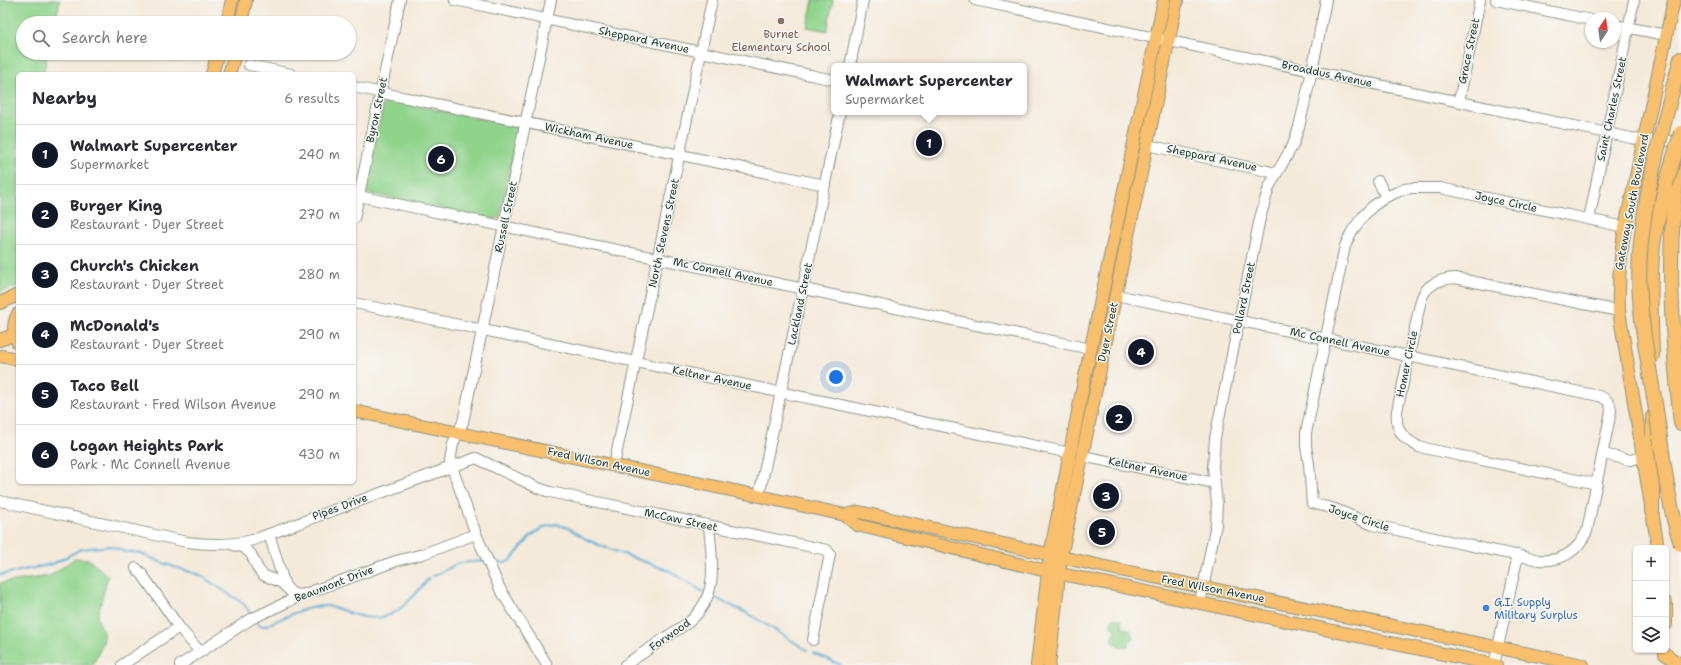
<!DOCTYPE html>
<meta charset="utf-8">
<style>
:root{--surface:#fff;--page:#f2f2f3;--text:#2b2b33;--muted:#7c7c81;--line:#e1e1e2;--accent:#111827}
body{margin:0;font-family:"Shantell Sans",sans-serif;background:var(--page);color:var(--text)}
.controls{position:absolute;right:12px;bottom:12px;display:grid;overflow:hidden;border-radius:6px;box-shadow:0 1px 3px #0004}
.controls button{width:36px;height:36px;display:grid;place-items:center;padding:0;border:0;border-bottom:1px solid var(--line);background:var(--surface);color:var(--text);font:20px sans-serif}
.compass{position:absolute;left:1585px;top:12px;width:36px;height:36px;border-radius:50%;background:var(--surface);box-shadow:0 1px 3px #0004;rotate:13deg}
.you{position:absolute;left:836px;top:377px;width:14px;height:14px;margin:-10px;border:3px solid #fff;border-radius:50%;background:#1a73e8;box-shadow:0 0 0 6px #1a73e833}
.badge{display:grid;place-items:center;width:26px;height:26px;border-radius:50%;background:var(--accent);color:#fff;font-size:13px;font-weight:700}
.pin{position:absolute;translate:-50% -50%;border:2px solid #fff;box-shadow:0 1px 4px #0006}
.popup{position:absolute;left:831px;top:63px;width:196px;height:52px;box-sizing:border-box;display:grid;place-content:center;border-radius:6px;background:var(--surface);filter:drop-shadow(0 1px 3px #0005);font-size:13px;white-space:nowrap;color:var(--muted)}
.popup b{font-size:15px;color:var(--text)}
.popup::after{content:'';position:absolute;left:50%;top:100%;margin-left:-8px;border:8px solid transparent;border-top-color:var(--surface)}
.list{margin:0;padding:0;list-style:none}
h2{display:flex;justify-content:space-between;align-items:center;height:52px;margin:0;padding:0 16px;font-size:17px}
h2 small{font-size:13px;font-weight:400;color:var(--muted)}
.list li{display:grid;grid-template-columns:26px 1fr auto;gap:12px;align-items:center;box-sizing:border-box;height:60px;padding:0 16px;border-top:1px solid var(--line)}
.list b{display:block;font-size:15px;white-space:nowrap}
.list p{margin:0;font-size:13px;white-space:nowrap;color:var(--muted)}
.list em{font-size:13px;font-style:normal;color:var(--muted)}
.icon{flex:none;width:22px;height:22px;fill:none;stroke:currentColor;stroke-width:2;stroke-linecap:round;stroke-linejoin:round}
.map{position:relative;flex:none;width:1681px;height:665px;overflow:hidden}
.search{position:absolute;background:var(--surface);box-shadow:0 1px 3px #0004;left:16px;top:16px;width:340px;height:44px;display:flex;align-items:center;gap:10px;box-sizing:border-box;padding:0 14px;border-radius:22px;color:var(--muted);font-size:15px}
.panel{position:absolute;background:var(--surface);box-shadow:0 1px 3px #0004;left:16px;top:72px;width:340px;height:412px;border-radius:6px}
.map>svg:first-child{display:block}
.green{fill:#90d48c;stroke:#588860}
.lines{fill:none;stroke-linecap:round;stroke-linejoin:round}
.stream{stroke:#5badd6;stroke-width:2}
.minor-casing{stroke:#8a9487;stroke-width:12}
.major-casing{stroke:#8a9487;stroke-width:14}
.highway-casing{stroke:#8a9487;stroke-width:16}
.minor{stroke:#fff;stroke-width:10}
.major{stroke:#f8bf6c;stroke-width:12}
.highway{stroke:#f8bf6c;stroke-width:14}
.highway-bridge-casing{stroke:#8a9487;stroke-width:16;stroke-linecap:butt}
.highway-bridge{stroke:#f8bf6c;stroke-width:14}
.education-dot{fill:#8d6e63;stroke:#f6f6f2;stroke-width:1.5}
.shop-dot{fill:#3f7fe0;stroke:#f6f6f2;stroke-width:1.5}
.labels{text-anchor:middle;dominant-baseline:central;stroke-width:3;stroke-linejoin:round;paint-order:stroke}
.education-label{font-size:11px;fill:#785e54;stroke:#f6f6f2}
.street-label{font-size:11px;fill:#1f3d34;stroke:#f6f6f2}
.shop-label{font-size:11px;fill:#366cbe;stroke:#f6f6f2;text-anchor:start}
</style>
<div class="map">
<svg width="1681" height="665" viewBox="0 0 1681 665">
<rect width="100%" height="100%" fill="#f6f6f2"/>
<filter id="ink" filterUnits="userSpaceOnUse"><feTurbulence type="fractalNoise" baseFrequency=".025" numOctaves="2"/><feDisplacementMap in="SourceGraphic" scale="8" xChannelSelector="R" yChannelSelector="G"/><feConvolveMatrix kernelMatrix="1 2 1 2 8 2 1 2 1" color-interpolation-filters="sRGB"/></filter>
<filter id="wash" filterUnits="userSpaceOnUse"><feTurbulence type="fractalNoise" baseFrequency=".012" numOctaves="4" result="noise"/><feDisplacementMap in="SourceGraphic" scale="16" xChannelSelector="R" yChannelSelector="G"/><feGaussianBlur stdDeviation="0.9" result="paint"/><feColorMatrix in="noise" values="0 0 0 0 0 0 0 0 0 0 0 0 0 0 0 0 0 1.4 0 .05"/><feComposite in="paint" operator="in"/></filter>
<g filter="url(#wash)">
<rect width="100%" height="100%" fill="#f4eada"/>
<!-- green -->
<g class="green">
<polygon points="0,0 60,0 55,23 23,23 23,53 48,53 43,74 18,74 18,286 0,292"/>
<polygon points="813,0 833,0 827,31 807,27"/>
<polygon points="388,100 515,126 518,130 500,217 495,219 367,193 365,189 384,103"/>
<polygon points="75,558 88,559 108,576 97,618 104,632 103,643 93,665 0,665 0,583 50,576"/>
<polygon points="1113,618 1121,620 1122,627 1130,630 1133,637 1128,646 1120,647 1113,642 1113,635 1116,631 1110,625"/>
</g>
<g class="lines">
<!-- stream -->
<g class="stream">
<polyline points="496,562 503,563 510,561 531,536 544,527 556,524 568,528 584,538 601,546 670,571 705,593"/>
<polyline points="0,575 53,564 81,549 111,546 126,552 140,553 165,564 200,575 244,604 250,613"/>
<polyline points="433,576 459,563 484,561"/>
<polyline points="711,596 749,614 807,650"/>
<path d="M256,622L261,626H265C283,618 304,607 323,606C335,605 344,612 356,615C393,626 407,603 429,578"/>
<polyline points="813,653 841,665"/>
</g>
</g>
</g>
<g filter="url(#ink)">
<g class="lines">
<defs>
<g id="minor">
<polyline points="455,0 834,80"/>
<polyline points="975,0 1631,138 1643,140 1681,141"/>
<polyline points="1496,0 1591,20"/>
<polyline points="1615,25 1666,35"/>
<polyline points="249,65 291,74"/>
<polyline points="850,66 863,0"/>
<polyline points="354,87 825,185"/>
<polyline points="1459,101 1480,0"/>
<polyline points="1147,145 1276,173"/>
<polyline points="1378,181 1386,197"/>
<polyline points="354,195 1091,349"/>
<polyline points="354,219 400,0"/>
<polyline points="1589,219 1634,0"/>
<path d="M1116,295C1277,329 1438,363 1599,396C1607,399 1611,403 1611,411L1587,531C1578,551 1562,562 1539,560L1373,525L1335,509L1312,503L1309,464L1306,446V433L1345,246L1352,231L1364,215L1373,206L1386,197L1404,189L1413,188H1440L1625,227"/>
<polyline points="354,303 1070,453"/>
<polyline points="1603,454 1630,460 1643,457"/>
<polyline points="1082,456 1215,483"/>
<polyline points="614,465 712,0"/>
<path d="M1597,484L1419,447C1403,438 1395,432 1397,411L1421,300C1426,284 1440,279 1455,278L1619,311"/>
<polyline points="759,496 840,112"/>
<path d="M0,501L187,542C209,545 231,545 253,540L476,458L538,488L550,492L827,550L830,554L813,640"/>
<polyline points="269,534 285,586"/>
<polyline points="233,545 243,547 251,554 258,569 263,575 282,583 293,594 302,595"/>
<polyline points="136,568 142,574 179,627 200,652 251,619 302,595 396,561 423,554 476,534"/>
<polyline points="1200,603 1216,524 1217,503 1213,467 1215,438 1260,218 1269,187 1293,145 1299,127 1312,71 1326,0"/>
<polyline points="122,665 179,627"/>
<polyline points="180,665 200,652"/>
<polyline points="547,665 500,589 476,534 450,462 453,444 463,422 551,0"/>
<path d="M625,665L689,622C720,595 712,562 709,526"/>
<polyline points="1494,665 1518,555"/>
</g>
<g id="major">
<polyline points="227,23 232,0"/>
<polyline points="241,23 246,0"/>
<polyline points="212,74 218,53"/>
<polyline points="229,74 235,53"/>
<polyline points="0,303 18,295"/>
<path d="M18,314C13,323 13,333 18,343"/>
<polyline points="0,340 18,333"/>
<polyline points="0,356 18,359"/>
<polyline points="354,411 759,496 845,515 857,525 1047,571 1496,665"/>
<polyline points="845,515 859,512 1115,569 1583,665"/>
<path d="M1658,548L1619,311C1618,281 1620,256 1625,227L1674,0"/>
<polyline points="1666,603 1666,624"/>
<polyline points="1665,654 1681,665"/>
<polyline points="1037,665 1050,555 1085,376 1164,0"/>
<polyline points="1049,665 1061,557 1177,0"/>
</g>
<g id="highway">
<polyline points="1673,88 1681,59"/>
<path d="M1681,151C1664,242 1672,332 1681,423"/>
<path d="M1652,356C1651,319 1649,282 1653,245C1656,224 1661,204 1666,184"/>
<polyline points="1652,512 1653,417"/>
</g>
</defs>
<!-- minor casing -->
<use href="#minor" class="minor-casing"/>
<!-- major casing -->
<use href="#major" class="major-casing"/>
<!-- highway casing -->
<use href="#highway" class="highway-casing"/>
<!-- minor -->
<use href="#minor" class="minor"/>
<!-- major -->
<use href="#major" class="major"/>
<!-- highway -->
<use href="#highway" class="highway"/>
<defs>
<g id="highway-bridge">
<path d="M1673,88C1659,142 1644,198 1640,254C1636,306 1648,359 1656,410C1663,455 1667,501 1681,544"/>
<polyline points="1666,184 1681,133"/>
</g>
</defs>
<!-- highway-bridge casing -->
<use href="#highway-bridge" class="highway-bridge-casing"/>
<!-- highway-bridge -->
<use href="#highway-bridge" class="highway-bridge"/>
</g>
</g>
<!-- markers -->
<circle class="education-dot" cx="781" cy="21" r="4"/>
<circle class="shop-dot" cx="1486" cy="608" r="4"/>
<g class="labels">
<!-- education labels -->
<g class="education-label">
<text x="781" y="34">Burnet<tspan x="781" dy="13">Elementary School</tspan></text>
</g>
<!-- street labels -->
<g class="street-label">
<text transform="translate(644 40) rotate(12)">Sheppard Avenue</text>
<text transform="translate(1469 51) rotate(-78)">Grace Street</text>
<text transform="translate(1327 74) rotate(12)">Broaddus Avenue</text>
<text transform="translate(1612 109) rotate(-78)">Saint Charles Street</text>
<text transform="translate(377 110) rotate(-78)">Byron Street</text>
<text transform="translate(589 136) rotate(12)">Wickham Avenue</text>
<text transform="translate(1212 158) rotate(12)">Sheppard Avenue</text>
<text transform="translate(1506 202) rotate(12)">Joyce Circle</text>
<text transform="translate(1632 202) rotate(-79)">Gateway South Boulevard</text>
<text transform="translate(506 217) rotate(-78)">Russell Street</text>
<text transform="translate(664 233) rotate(-78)">North Stevens Street</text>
<text transform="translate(723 272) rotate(12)">Mc Connell Avenue</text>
<text transform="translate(1244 298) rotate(-78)">Pollard Street</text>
<text transform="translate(800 304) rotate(-78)">Lackland Street</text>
<text transform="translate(1108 332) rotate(-78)">Dyer Street</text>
<text transform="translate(1340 342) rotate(12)">Mc Connell Avenue</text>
<text transform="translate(1407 364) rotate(-78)">Homer Circle</text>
<text transform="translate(712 378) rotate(12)">Keltner Avenue</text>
<text transform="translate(599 462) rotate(12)">Fred Wilson Avenue</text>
<text transform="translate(1148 469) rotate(12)">Keltner Avenue</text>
<text transform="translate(340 507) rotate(-20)">Pipes Drive</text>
<text transform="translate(1359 518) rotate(18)">Joyce Circle</text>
<text transform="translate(681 520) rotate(12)">McCaw Street</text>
<text transform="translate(334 584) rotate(-21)">Beaumont Drive</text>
<text transform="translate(1213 589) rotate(11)">Fred Wilson Avenue</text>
<text transform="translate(670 635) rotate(-35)">Forwood</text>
</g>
<!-- shop labels -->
<g class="shop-label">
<text x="1494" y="602">G.I. Supply<tspan x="1494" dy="13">Military Surplus</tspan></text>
</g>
</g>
</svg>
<div class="controls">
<button>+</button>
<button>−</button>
<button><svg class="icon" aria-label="layers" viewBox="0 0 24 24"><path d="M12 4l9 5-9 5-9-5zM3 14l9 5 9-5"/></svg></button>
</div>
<svg class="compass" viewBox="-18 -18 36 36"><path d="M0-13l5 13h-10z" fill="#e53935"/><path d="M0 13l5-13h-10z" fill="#7c7c81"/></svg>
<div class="you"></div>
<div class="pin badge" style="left:929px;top:143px">1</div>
<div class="popup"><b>Walmart Supercenter</b>Supermarket</div>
<div class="pin badge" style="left:1119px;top:418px">2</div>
<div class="pin badge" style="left:1106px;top:496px">3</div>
<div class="pin badge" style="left:1141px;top:352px">4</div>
<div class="pin badge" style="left:1102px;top:532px">5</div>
<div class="pin badge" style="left:441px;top:159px">6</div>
<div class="search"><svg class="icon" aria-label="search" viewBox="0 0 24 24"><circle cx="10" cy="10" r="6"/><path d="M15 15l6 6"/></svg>Search here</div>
<section class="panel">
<h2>Nearby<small>6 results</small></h2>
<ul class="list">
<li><span class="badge">1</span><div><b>Walmart Supercenter</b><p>Supermarket</p></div><em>240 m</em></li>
<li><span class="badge">2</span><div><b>Burger King</b><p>Restaurant · Dyer Street</p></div><em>270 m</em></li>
<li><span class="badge">3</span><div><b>Church's Chicken</b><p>Restaurant · Dyer Street</p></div><em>280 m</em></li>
<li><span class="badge">4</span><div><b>McDonald's</b><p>Restaurant · Dyer Street</p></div><em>290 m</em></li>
<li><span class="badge">5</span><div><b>Taco Bell</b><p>Restaurant · Fred Wilson Avenue</p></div><em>290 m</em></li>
<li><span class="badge">6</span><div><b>Logan Heights Park</b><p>Park · Mc Connell Avenue</p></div><em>430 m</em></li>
</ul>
</section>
</div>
